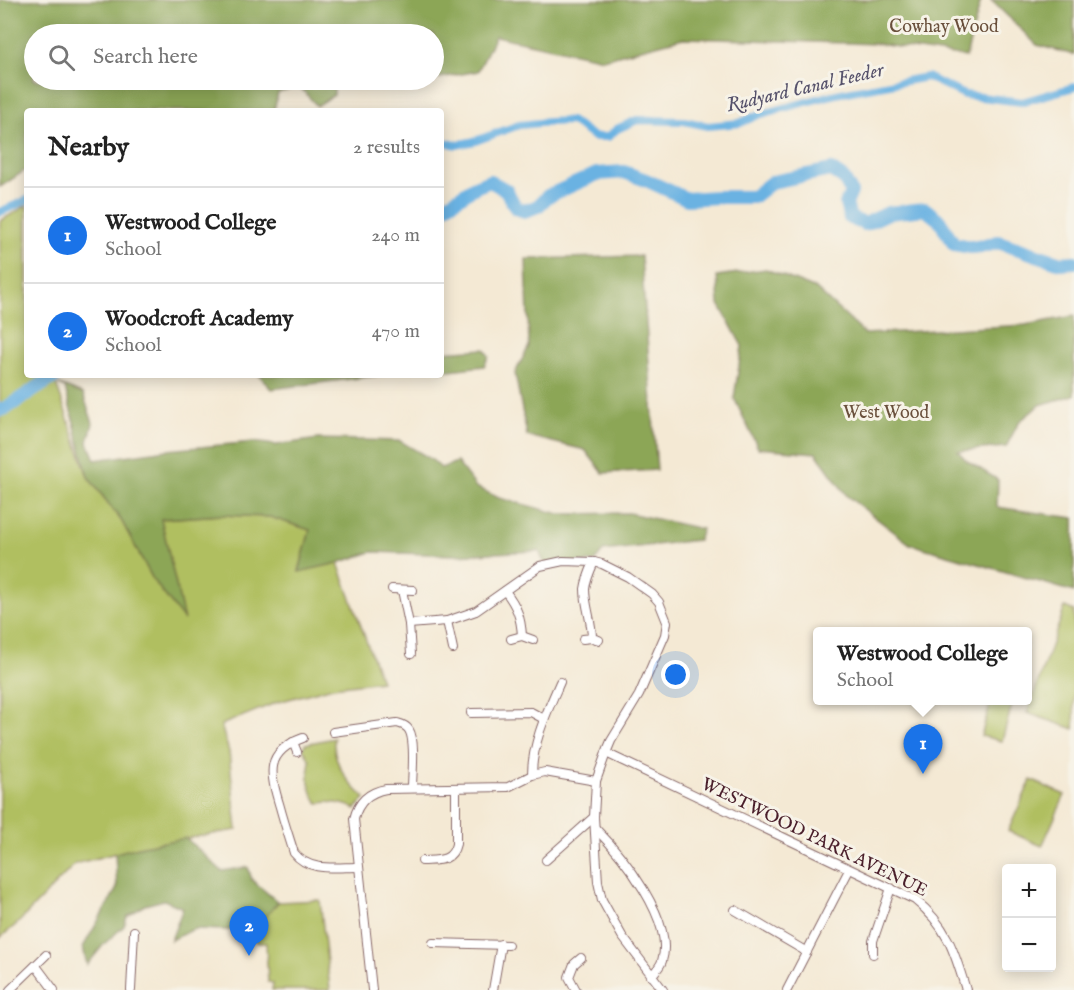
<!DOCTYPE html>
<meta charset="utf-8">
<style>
:root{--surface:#fff;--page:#f2f2f2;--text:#222;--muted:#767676;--line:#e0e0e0;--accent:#1a73e8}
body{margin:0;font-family:"IM FELL English",serif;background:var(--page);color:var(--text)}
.controls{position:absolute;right:18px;bottom:18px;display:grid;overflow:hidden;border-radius:6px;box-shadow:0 3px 15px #0003}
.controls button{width:54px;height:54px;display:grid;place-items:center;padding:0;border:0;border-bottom:2px solid var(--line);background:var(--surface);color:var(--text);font:30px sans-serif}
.you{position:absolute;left:676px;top:675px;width:21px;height:21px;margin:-15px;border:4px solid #fff;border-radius:50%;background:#1a73e8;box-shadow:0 0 0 9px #1a73e833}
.badge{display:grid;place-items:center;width:39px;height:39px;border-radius:50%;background:var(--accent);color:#fff;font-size:20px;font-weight:700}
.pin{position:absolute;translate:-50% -50px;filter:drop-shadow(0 2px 3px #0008)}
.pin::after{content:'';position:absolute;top:32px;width:21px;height:18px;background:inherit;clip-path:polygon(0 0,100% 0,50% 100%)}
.popup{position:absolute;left:813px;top:627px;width:219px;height:78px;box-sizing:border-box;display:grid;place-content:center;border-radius:6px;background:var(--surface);filter:drop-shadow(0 2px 4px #0005);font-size:20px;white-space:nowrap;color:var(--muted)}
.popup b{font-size:22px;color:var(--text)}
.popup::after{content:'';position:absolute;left:50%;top:100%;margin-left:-12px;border:12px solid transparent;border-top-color:var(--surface)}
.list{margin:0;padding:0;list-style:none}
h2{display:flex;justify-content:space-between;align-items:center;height:78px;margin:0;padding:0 24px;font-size:26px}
h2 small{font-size:20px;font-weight:400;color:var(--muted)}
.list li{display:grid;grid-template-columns:39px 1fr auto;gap:18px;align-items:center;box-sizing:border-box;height:96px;padding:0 24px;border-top:2px solid var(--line)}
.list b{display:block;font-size:22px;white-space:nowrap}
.list p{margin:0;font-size:20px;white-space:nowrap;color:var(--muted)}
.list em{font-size:20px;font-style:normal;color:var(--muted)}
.icon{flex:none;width:33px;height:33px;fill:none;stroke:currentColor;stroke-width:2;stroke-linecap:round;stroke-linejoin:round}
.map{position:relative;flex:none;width:1074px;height:990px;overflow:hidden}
.search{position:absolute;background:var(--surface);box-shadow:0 3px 15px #0003;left:24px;top:24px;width:420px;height:66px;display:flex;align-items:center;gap:15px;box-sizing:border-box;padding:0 21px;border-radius:33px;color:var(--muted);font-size:22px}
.panel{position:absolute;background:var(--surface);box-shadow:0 3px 15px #0003;left:24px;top:108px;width:420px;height:270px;border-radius:6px}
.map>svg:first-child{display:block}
.green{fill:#b0bf61;stroke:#7d6f46;stroke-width:1.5}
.forest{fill:#8ca657;stroke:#6b6241;stroke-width:1.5}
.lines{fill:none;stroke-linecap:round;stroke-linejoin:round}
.canal{stroke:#6bb2e2;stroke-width:8}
.river{stroke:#6bb2e2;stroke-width:14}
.minor-casing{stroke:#866666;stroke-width:10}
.minor{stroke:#fff;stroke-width:8}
.labels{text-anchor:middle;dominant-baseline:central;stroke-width:6;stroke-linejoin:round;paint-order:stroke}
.park-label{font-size:18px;fill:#694f3b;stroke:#f7f3e8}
.street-label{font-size:18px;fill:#4a1f2b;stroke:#f7f3e8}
.water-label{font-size:20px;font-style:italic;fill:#56526b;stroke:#f7f3e8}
</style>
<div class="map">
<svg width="1074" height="990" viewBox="0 0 1074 990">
<rect width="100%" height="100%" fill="#f7f3e8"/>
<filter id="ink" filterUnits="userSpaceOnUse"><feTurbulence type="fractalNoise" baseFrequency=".0167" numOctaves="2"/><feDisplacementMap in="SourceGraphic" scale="12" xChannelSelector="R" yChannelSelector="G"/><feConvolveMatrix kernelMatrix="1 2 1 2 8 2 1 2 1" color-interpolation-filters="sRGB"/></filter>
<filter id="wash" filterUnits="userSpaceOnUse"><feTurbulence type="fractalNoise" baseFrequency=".008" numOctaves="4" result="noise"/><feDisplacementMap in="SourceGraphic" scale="24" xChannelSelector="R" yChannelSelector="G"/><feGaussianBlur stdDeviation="1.35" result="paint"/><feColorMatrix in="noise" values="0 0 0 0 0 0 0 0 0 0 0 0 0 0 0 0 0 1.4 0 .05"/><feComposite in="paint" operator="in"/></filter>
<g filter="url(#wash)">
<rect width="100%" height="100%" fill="#f4e9d4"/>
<!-- green -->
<g class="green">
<polygon points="27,205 27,375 53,375 88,477 121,520 154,581 183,618 161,519 221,515 270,517 310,530 299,571 338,563 381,681 333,687 278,702 221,725 229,752 237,830 143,846 75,864 18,923 0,938 0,221"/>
<polygon points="1065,607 1074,611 1074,729 1027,713"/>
<polygon points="991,701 1013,701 1002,741 981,736"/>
<path d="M334,738C332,762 348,783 365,798L356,809C344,803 331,801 318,803C308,789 307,778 310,761L303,748L305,744Z"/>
<polygon points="1031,780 1065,795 1042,846 1008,831"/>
<polygon points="320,900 330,990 272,990 273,983 268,982 266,943 259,943 239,930 254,931 278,902"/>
</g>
<!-- forest -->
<g class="forest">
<polygon points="0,0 981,0 966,57 878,44 683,38 603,59 495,36 478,71 434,79 434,34 34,34 34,80 334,80 334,95 317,106 299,86 278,93 274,111 27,111 27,169 0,187"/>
<polygon points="991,0 1074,0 1074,55 1037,45"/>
<polygon points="641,256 657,470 603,473 585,450 527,436 515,373 529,346 526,259"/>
<polygon points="766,269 816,289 865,334 1025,325 1074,316 1074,395 1040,405 1019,422 1006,447 958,451 966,460 998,480 997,507 1074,518 1074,592 910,544 847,496 816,453 758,448 734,398 742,346 719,304 717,276"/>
<polygon points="484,349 489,356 484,366 441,371 441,352"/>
<polygon points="259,375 383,375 271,389"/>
<polygon points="58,384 83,394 93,423 88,442 95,460 167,450 253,442 276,445 318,439 366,440 400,441 431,459 441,468 457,462 476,487 499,498 560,514 629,513 702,529 698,540 603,551 594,562 545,565 539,551 453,555 372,552 338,563 299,572 310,530 270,517 221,515 161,519 184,620 154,581 121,520 88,477 65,388"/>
<polygon points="186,838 222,871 248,867 252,880 278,902 254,931 194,929 171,940 183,908 164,900 145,905 127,917 124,926 104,944 87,965 83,947 117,888 115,853 143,846"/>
</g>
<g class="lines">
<!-- canal -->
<g class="canal">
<polyline points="441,141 456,145 475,141 519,125 549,122 571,121 594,137 608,137 617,129 637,120 684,121 708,126 740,123 758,115 836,94 927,77 965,95 1022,102 1074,87"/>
<polyline points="0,212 27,200"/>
</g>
<!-- river -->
<g class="river">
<polyline points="441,209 475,187 490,181 506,190 516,208 525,211 538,206 548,196 597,174 624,172 646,180 687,199 717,197 753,197 772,182 831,170 844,179 851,192 846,204 850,218 865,224 888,213 925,209 939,220 954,244 971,247 985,246 998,242 1061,263 1074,262"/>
<polyline points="0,410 6,408 57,375"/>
</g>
</g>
</g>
<g filter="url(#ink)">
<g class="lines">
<defs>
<g id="minor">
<polyline points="392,589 413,590"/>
<polyline points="402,590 409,624 411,654"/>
<path d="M505,591C517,606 521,618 522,636"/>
<polyline points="447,621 453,649"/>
<polyline points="409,624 447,621 476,611 540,566 563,561 594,562 602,564 628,577 652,594 659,602 667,622 665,635 639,695 611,741 606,753 596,781 594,817 598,882 602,900 622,936 663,990"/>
<path d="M592,638C592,621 585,606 585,589C586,580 590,571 594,562"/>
<polyline points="511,639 522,636 533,640"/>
<polyline points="583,639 592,638 599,640"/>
<polyline points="471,713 531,712 544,719"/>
<path d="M333,732L397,723C401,724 406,725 409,730C416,741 412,775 412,788"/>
<path d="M303,738C264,752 270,774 280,807C284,822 289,837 294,853C309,872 335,867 358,867"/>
<polyline points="293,742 297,752"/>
<path d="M606,753L915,900C947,925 955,953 966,990"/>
<path d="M532,775C532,743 547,712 560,682"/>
<path d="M596,829C622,855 675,921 662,961C660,967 656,971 651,976"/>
<polyline points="546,860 594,817"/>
<path d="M422,861C438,860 452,862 456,844V789"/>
<polyline points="735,910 807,952"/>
<polyline points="433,943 508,945"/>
<polyline points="873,954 873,941 891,888"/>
<polyline points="36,966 54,990"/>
<polyline points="10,990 46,955"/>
<polyline points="131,990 134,931"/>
<path d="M372,990L354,819C358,802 369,792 386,789L508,787L532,775L545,772L596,781"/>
<polyline points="493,990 501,944"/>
<polyline points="576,990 569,977 574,964 581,958"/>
<polyline points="787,990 849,870"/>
</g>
</defs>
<!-- minor casing -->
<use href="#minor" class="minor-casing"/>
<!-- minor -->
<use href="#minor" class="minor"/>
</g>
</g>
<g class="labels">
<!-- park labels -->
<g class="park-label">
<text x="944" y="27">Cowhay Wood</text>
<text x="886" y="413">West Wood</text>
</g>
<!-- street labels -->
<g class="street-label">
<text transform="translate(814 838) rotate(26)">WESTWOOD PARK AVENUE</text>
</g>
<!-- water labels -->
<g class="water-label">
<text transform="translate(805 88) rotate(-13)">Rudyard Canal Feeder</text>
</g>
</g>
</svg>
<div class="controls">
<button>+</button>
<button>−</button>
</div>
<div class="you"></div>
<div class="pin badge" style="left:923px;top:774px">1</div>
<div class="popup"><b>Westwood College</b>School</div>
<div class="pin badge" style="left:249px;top:956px">2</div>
<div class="search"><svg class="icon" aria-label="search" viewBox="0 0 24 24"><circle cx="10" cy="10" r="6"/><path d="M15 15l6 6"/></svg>Search here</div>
<section class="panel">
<h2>Nearby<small>2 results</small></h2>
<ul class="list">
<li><span class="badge">1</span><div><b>Westwood College</b><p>School</p></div><em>240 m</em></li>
<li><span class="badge">2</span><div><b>Woodcroft Academy</b><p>School</p></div><em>470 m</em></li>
</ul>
</section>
</div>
